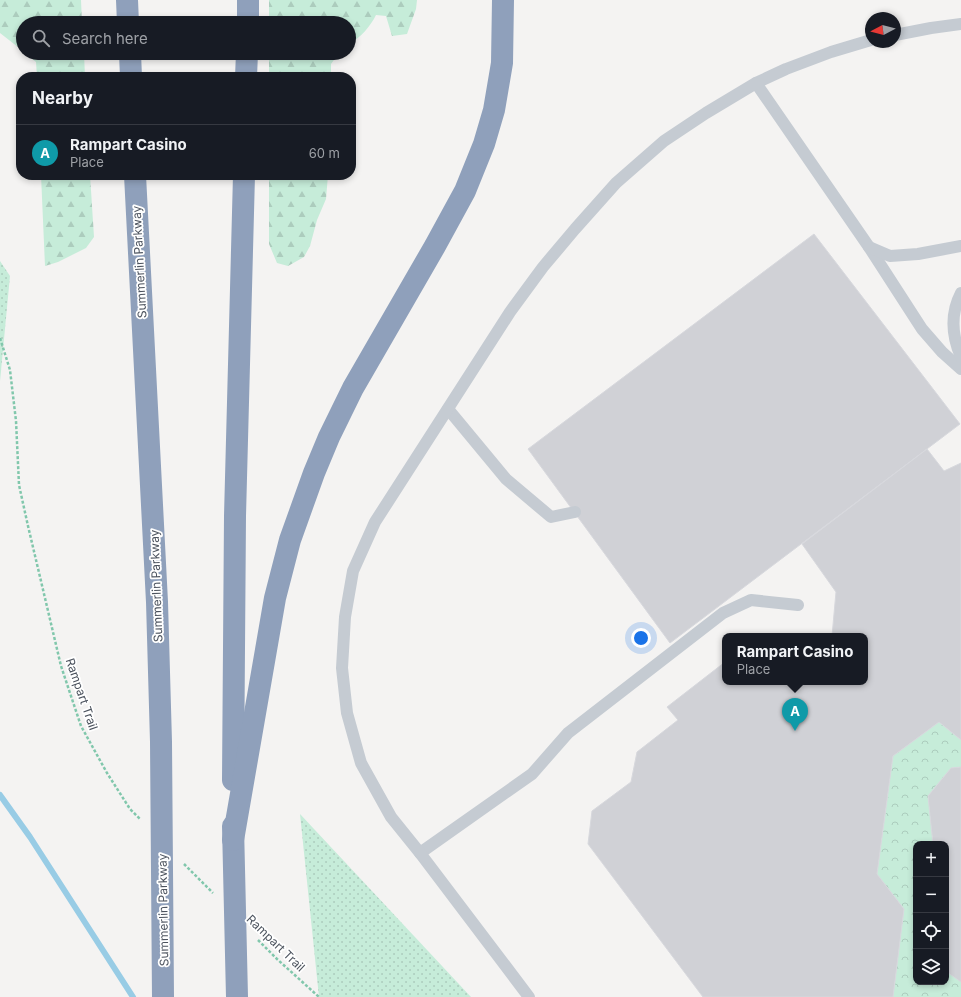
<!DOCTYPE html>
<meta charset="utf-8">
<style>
:root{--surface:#171b24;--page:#20242c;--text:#f1f3f6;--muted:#9ea1a6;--line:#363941;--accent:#2d64d4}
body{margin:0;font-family:Inter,sans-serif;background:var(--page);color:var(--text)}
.controls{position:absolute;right:12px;bottom:12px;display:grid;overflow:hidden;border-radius:8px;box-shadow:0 2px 6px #0003}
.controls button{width:36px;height:36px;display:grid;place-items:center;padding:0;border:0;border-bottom:1px solid var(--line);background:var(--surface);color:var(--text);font:20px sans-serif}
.compass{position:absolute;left:865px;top:12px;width:36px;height:36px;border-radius:50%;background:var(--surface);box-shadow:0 2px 6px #0003;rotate:263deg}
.you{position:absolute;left:641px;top:638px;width:14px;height:14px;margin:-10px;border:3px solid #fff;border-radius:50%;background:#1a73e8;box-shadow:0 0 0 6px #1a73e833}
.badge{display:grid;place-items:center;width:26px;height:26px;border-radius:50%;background:var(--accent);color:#fff;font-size:13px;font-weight:700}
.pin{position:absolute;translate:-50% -33px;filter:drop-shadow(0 1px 2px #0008)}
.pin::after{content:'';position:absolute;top:21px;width:14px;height:12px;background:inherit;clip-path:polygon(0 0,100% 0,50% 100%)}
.popup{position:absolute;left:722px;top:633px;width:146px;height:52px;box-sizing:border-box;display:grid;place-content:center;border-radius:8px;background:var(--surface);filter:drop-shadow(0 1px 3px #0005);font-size:13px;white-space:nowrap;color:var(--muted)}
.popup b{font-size:15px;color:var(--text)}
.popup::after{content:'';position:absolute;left:50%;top:100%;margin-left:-8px;border:8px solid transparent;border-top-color:var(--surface)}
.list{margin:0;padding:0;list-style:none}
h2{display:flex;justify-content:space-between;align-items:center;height:52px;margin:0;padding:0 16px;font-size:17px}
h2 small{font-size:13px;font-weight:400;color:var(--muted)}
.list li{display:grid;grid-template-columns:26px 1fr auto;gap:12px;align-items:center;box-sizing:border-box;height:56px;padding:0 16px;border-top:1px solid var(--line)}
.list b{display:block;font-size:15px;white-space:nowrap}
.list p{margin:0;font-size:13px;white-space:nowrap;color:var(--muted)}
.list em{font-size:13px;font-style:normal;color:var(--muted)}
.icon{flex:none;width:22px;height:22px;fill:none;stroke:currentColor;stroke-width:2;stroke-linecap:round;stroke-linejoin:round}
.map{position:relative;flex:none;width:961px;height:997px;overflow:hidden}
.search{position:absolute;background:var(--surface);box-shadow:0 2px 6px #0003;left:16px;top:16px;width:340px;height:44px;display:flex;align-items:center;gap:10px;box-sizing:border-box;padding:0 14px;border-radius:22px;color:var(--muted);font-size:15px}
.panel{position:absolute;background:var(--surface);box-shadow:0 2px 6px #0003;left:16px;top:72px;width:340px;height:108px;border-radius:16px}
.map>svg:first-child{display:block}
.grass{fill:url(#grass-dots)}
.forest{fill:url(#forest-firs)}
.park{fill:url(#park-crowns)}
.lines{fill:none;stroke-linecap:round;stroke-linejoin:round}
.stream{stroke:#98cce5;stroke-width:6}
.building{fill:#d0d1d6;stroke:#d7d8dd}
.path{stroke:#81c7ac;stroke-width:2.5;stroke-dasharray:3 2;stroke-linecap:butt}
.lane{stroke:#c5cbd2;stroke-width:12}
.highway{stroke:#8fa0bb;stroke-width:22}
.labels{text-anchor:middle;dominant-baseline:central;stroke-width:3.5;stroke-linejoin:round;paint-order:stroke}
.street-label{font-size:12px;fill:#4c535e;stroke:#fff}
</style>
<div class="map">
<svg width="961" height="997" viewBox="0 0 961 997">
<defs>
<pattern id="grass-dots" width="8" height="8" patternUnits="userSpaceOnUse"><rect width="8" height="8" fill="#c6ecd9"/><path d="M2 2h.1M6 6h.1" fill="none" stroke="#acccbd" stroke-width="1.8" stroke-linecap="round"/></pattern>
<pattern id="forest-firs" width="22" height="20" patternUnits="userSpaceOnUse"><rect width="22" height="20" fill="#c6ecd9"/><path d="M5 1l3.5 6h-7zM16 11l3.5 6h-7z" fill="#acccbd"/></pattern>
<pattern id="park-crowns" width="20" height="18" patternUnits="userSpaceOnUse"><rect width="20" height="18" fill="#c6ecd9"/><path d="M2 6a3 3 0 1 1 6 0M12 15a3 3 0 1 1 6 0" fill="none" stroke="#acccbd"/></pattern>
</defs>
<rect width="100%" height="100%" fill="#f4f3f2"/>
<!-- grass -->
<g class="grass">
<polygon points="0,261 10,276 0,381"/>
<polygon points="300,814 471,997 319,997"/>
</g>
<!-- forest -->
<g class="forest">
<polygon points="0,0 81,0 82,23 23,23 23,51 0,33"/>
<path d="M269,0H417L416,9L407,34L392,36L386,16L376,15C370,27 361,37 349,44V23H269Z"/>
<polygon points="25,53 84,53 85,77 37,77 36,62"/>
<polygon points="269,53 339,53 331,64 331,77 269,77"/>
<polygon points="41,175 90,175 94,237 86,248 58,262 45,266"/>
<polygon points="269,175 328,175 326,199 317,220 310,246 304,257 288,266 277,263 269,244"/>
</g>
<!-- park -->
<polygon class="park" points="939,722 961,740 961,767 951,768 928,796 933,844 916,844 916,982 946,982 946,960 961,982 961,997 893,997 904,909 877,874 893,756"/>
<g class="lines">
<!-- stream -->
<polyline class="stream" points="0,795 30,837 133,997"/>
</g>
<!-- building -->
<g class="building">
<polygon points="814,234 960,424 670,643 528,449"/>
<polygon points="927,449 944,471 961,463 961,740 939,722 893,756 877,874 904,909 893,997 703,997 588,844 592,811 631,782 637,752 678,720 667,707 725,662 725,682 865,682 865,636 832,636 836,592 802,544"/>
<polygon points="961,767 961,982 947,972 946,960 946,844 933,844 928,796 951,768"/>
</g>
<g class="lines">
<!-- path -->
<g class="path">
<polyline points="0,338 10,370 16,421 19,485 28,526 61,666 81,726 107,773 130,809 140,819"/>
<polyline points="184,864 213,893"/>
<polyline points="258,940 277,959 319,997"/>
</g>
<!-- lane -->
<g class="lane">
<polyline points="895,35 931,28 961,24"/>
<polyline points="756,83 869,247 922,329 942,352 961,369"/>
<polyline points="869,247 890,256 918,254 961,246"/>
<path d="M961,293C950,314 952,336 961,357"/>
<polyline points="448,409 506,479 551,517 575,512"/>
<polyline points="420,853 532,774 568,733 723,613 751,600 798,605"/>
<polyline points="529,997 420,853 391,817 361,763 347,713 342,668 345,617 353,571 375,522 510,312 543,267 575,229 616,183 664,141 706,113 756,83 786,69 831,52 871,40"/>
</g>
<!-- highway -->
<g class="highway">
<polyline points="127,0 128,23"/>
<polyline points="248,23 248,0"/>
<polyline points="130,53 131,77"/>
<polyline points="246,77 247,53"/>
<polyline points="135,175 157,602 161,742 163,997"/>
<polyline points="233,780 235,516 244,175"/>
<polyline points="233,826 237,997"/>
<polyline points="233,840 275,598 290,540 314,473 329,437 353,388 435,246 465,191 484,144 494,110 502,63 503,0"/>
</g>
</g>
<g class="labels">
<!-- street labels -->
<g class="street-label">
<text transform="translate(139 262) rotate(-93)">Summerlin Parkway</text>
<text transform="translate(156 586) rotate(-92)">Summerlin Parkway</text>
<text transform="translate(82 694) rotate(71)">Rampart Trail</text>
<text transform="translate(163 910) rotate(-91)">Summerlin Parkway</text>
<text transform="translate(276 943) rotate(44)">Rampart Trail</text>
</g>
</g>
</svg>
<div class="controls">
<button>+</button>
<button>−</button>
<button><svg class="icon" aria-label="locate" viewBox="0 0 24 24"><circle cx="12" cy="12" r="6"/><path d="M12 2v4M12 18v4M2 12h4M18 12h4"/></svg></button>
<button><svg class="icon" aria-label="layers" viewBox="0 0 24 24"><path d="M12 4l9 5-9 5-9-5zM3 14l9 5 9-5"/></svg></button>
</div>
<svg class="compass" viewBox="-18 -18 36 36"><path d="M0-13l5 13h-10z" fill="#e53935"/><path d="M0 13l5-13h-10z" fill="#9ea1a6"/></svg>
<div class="you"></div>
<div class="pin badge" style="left:795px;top:731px;background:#0f9aa8">A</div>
<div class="popup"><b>Rampart Casino</b>Place</div>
<div class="search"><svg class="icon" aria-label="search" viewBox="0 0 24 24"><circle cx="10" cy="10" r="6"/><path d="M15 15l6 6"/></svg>Search here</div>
<section class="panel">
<h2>Nearby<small></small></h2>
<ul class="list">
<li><span class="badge" style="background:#0f9aa8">A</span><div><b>Rampart Casino</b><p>Place</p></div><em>60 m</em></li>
</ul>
</section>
</div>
